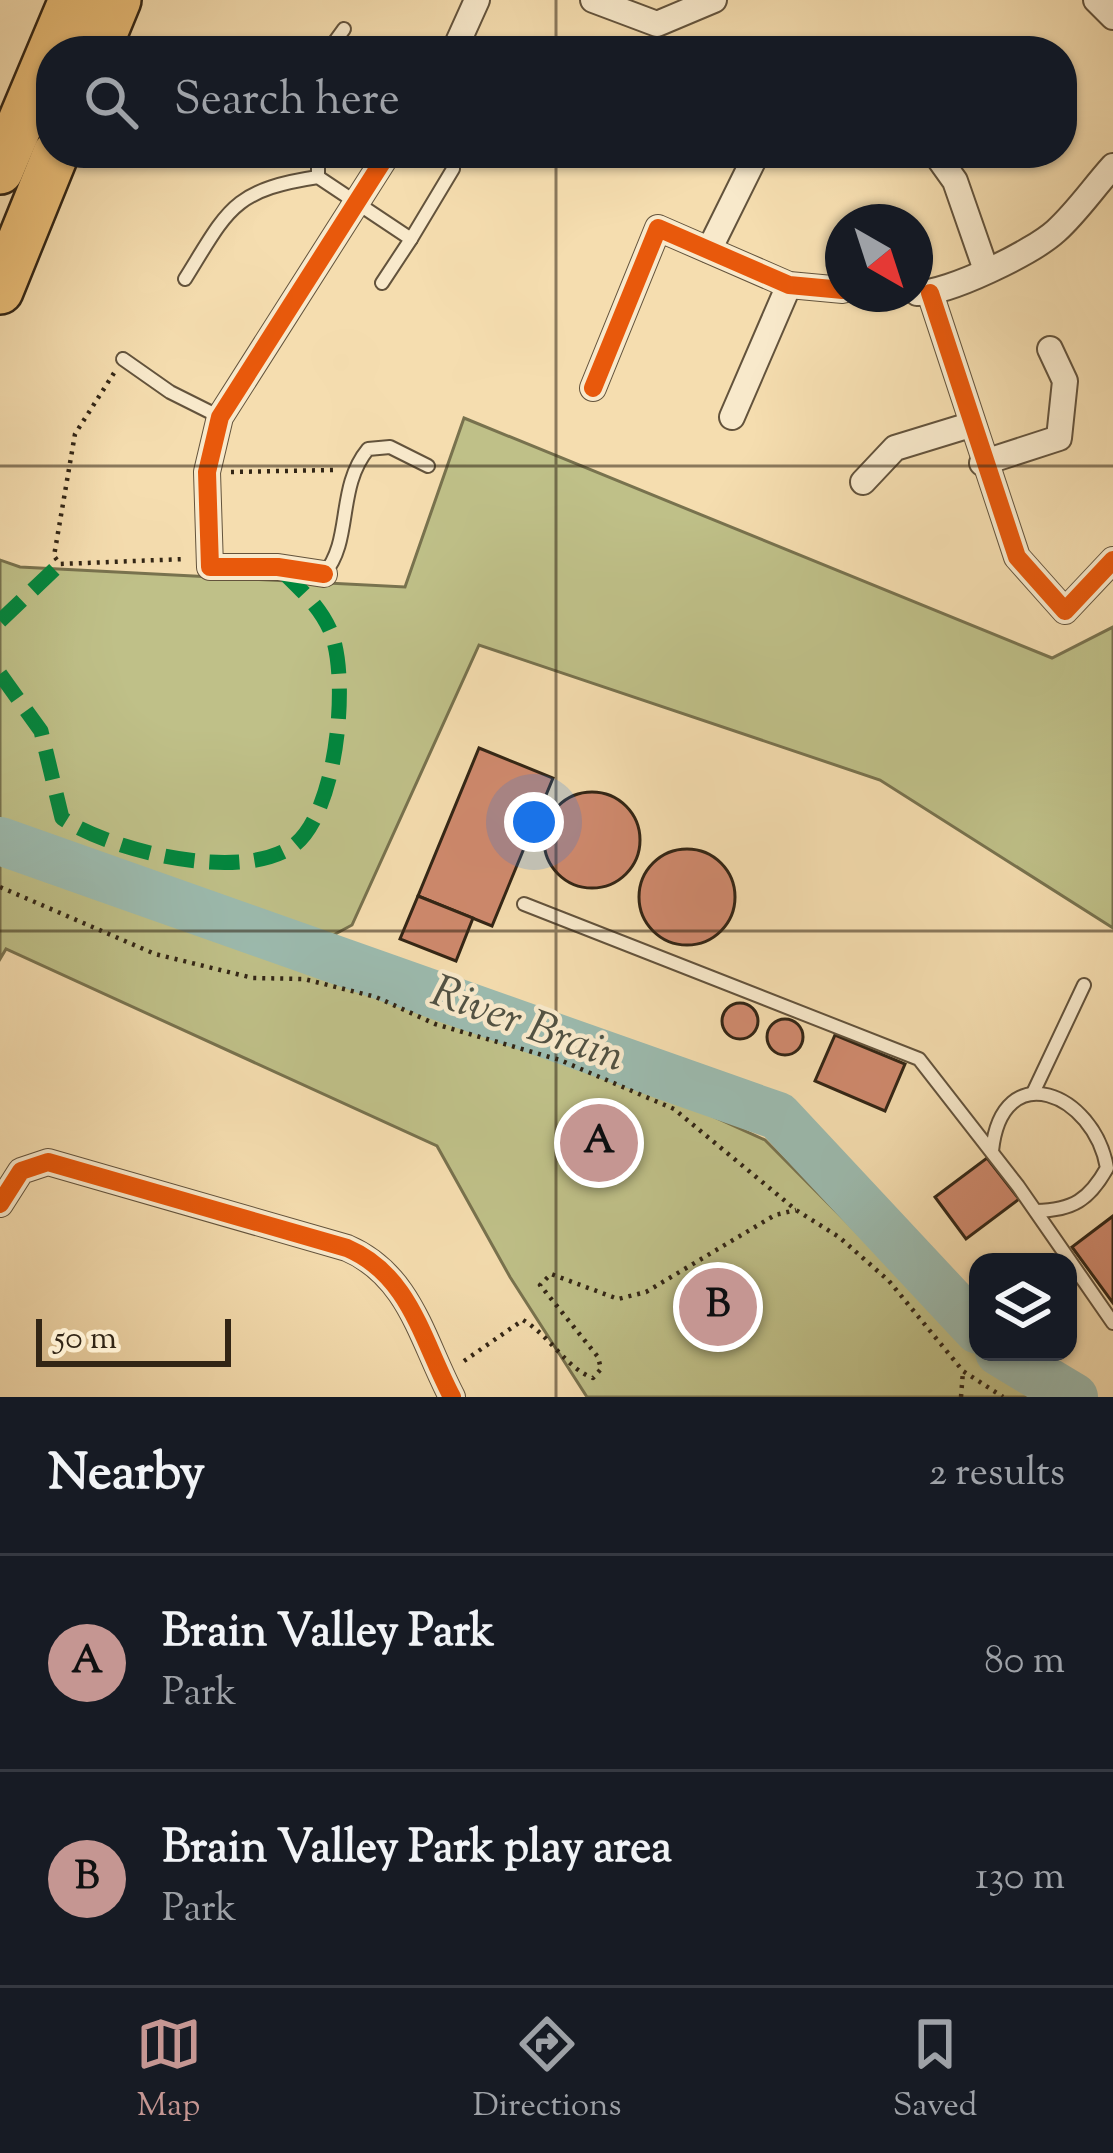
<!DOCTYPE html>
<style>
:root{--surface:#171b24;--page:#242831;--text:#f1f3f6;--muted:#9ea1a6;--line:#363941;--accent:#c59692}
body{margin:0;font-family:"Sorts Mill Goudy",serif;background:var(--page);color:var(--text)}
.controls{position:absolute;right:36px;bottom:36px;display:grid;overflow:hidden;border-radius:24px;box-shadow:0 3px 9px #0004}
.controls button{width:108px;height:108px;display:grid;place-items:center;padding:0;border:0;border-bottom:3px solid var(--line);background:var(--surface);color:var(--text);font:60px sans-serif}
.compass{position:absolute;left:825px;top:204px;width:108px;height:108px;border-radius:50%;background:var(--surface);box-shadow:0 3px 9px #0004;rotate:141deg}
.scale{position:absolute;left:36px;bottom:30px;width:195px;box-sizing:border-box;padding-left:12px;border:6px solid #322515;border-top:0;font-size:33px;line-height:42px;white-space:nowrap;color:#322515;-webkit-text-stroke:9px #f8e9cb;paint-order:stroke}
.you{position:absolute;left:534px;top:822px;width:42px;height:42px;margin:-30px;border:9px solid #fff;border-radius:50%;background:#1a73e8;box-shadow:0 0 0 18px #1a73e833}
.badge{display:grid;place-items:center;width:78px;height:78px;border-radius:50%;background:var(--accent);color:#111;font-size:39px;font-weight:700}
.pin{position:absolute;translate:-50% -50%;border:6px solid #fff;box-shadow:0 3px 12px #0006}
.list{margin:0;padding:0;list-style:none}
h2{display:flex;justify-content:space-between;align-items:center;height:156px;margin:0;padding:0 48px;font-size:51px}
h2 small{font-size:39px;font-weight:400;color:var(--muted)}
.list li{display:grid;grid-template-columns:78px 1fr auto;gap:36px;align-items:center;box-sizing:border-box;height:216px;padding:0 48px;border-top:3px solid var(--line)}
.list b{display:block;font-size:45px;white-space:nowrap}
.list p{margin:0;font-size:39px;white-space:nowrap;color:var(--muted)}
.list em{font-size:39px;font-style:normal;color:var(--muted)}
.icon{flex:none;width:66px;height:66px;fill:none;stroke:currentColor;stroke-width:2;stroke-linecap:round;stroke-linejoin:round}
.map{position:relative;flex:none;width:1113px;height:1397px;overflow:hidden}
.search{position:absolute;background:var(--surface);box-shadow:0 3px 9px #0004;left:36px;right:36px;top:36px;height:132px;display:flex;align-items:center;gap:30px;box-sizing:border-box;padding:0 42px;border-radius:48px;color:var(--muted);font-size:45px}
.sheet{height:588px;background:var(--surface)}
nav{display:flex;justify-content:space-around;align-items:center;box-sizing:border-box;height:168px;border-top:3px solid var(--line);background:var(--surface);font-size:33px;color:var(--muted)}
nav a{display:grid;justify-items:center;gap:6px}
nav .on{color:var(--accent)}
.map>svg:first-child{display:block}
.green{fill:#bfc088;stroke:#78724e;stroke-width:3}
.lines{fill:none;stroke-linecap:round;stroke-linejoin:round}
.river{stroke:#9cbbaf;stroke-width:48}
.building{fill:#d08a6e;stroke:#322515;stroke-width:3}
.lane-casing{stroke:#63533c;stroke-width:16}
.street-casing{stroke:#63533c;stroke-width:28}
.highway-casing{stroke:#322515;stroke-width:50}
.path{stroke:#322515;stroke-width:4.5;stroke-dasharray:3 6;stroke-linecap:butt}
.lane{stroke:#f8e9cb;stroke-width:12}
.street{stroke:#f8e9cb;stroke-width:24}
.highway{stroke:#eabe78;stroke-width:45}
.quiet{stroke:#00873e;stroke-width:15;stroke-dasharray:30 15;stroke-linecap:butt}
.cycleway-casing{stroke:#f8e9cb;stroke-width:26}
.cycleway{stroke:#e8590c;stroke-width:18}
.grid{fill:none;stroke:#322515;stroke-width:3;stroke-opacity:0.55}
.labels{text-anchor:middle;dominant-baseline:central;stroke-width:9;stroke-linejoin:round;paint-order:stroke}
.water-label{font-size:45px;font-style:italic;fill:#525243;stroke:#f8e9cb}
</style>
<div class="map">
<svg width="1113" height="1397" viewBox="0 0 1113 1397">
<rect width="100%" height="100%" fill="#f5ddaf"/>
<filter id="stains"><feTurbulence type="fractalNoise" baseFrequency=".00167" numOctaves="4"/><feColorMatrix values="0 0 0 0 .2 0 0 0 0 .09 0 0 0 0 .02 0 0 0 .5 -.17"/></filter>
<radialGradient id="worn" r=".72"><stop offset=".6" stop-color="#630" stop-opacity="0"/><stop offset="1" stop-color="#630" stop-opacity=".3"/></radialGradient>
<!-- green -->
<polygon class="green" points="464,418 1052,658 1113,627 1113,928 880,780 479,645 352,925 285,961 358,980 587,1059 765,1140 986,1362 1040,1397 587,1397 510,1277 437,1146 6,949 0,959 0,560 20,567 405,587"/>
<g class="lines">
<!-- river -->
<g class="river">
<polyline points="0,841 778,1116 978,1330"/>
<polyline points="999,1352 1074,1397"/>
</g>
</g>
<!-- building -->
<g class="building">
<polygon points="479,748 553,778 492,926 418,896"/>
<circle cx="592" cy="840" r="48"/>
<circle cx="687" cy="897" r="48"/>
<polygon points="418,896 473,918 456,961 400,939"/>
<circle cx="740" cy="1021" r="18"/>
<circle cx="785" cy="1037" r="18"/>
<polygon points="835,1035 905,1064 885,1111 815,1081"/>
<polygon points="987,1158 1019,1199 966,1239 935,1197"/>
<polygon points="1113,1216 1113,1303 1072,1247"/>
</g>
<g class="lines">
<defs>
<g id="lane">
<polyline points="328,51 344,29"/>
<polyline points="318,177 318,153"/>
<path d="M185,279C228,210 232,190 318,177L411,239L453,169"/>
<polyline points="382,283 411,239"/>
<polyline points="123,359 170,392 220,417"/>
<path d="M324,574C353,540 336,488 368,449L390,447L428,466"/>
<polyline points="524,904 919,1059 1018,1186 1113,1323"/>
<polyline points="1033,1093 1084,985"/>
<path d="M992,1151C1002,1055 1094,1093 1107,1168C1089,1200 1073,1210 1036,1211"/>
</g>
<g id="street">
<polyline points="593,0 657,24 714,0"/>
<polyline points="1096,0 1113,17"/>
<polyline points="454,51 477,0"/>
<polyline points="935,153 955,181 986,270"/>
<polyline points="709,250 757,153"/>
<path d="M917,293C948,294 1033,252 1056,231C1077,212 1094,187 1113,166"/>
<polyline points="930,293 1017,557 1065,611 1113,560"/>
<polyline points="593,388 658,228 789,285 843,290"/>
<polyline points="732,417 789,285"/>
<polyline points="982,463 1059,438 1065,381 1050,349"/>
<polyline points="863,482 895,448 970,425"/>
<polyline points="324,574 278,567 210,567 207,472 220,417 388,153"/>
<path d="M0,1204L21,1171L48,1162L347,1248C410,1275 422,1340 452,1397"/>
</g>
<g id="highway">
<polyline points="97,51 118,0"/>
<polyline points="0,171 72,0"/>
<polyline points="0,291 56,153"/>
</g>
</defs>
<!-- lane casing -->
<use href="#lane" class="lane-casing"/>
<!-- street casing -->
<use href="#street" class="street-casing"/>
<!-- highway casing -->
<use href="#highway" class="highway-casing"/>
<!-- path -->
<g class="path">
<polyline points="114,373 75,434 54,556 60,564 185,559"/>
<polyline points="231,472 333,470"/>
<polyline points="0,887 155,954 253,978 304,979 376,997 435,1024 560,1060 674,1109 796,1210 839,1237 889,1281 963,1371 1003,1397"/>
<path d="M464,1361L523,1320C549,1335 566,1368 593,1378L601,1369L598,1357L540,1285L551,1274L618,1299L646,1292L775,1215L796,1210"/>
<polyline points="961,1397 963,1371"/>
</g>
<!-- lane -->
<use href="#lane" class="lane"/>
<!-- street -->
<use href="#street" class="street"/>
<!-- highway -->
<use href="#highway" class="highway"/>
<!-- quiet -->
<g class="quiet">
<polyline points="0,621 60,564"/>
<path d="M0,674L41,731L62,818C110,851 241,883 293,846C337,814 349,683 332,635C322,608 301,590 281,570"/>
</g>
<defs>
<g id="cycleway">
<polyline points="930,293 1017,557 1065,611 1113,560"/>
<polyline points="593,388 658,228 789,285 843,290"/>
<polyline points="324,574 278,567 210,567 207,472 220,417 388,153"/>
<path d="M0,1204L21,1171L48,1162L347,1248C410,1275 422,1340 452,1397"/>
</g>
</defs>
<!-- cycleway casing -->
<use href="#cycleway" class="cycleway-casing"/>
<!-- cycleway -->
<use href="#cycleway" class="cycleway"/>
</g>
<!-- grid -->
<path class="grid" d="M556,0V51M556,153V1397M0,466H1113M0,931H1113"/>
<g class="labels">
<!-- water labels -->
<g class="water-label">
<text transform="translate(527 1027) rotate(20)">River Brain</text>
</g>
</g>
<rect width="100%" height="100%" filter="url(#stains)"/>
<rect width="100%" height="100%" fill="url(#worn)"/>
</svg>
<div class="controls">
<button><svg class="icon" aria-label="layers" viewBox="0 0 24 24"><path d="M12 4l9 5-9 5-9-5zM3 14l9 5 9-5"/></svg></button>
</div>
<svg class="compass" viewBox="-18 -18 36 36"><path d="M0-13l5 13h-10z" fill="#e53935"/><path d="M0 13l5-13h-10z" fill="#9ea1a6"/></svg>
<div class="scale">50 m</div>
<div class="you"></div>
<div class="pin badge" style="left:599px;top:1143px">A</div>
<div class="pin badge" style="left:718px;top:1307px">B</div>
<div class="search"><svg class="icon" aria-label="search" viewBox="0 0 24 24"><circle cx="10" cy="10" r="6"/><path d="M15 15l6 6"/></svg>Search here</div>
</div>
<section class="sheet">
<h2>Nearby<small>2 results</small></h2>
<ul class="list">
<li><span class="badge">A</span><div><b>Brain Valley Park</b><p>Park</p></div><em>80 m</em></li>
<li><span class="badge">B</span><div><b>Brain Valley Park play area</b><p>Park</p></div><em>130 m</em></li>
</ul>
</section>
<nav>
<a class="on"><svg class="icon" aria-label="map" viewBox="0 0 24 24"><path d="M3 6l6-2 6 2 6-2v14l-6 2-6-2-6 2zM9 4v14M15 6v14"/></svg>Map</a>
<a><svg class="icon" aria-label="directions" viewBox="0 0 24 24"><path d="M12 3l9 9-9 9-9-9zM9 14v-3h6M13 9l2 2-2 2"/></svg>Directions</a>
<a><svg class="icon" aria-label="saved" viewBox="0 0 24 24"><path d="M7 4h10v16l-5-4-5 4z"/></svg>Saved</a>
</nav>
